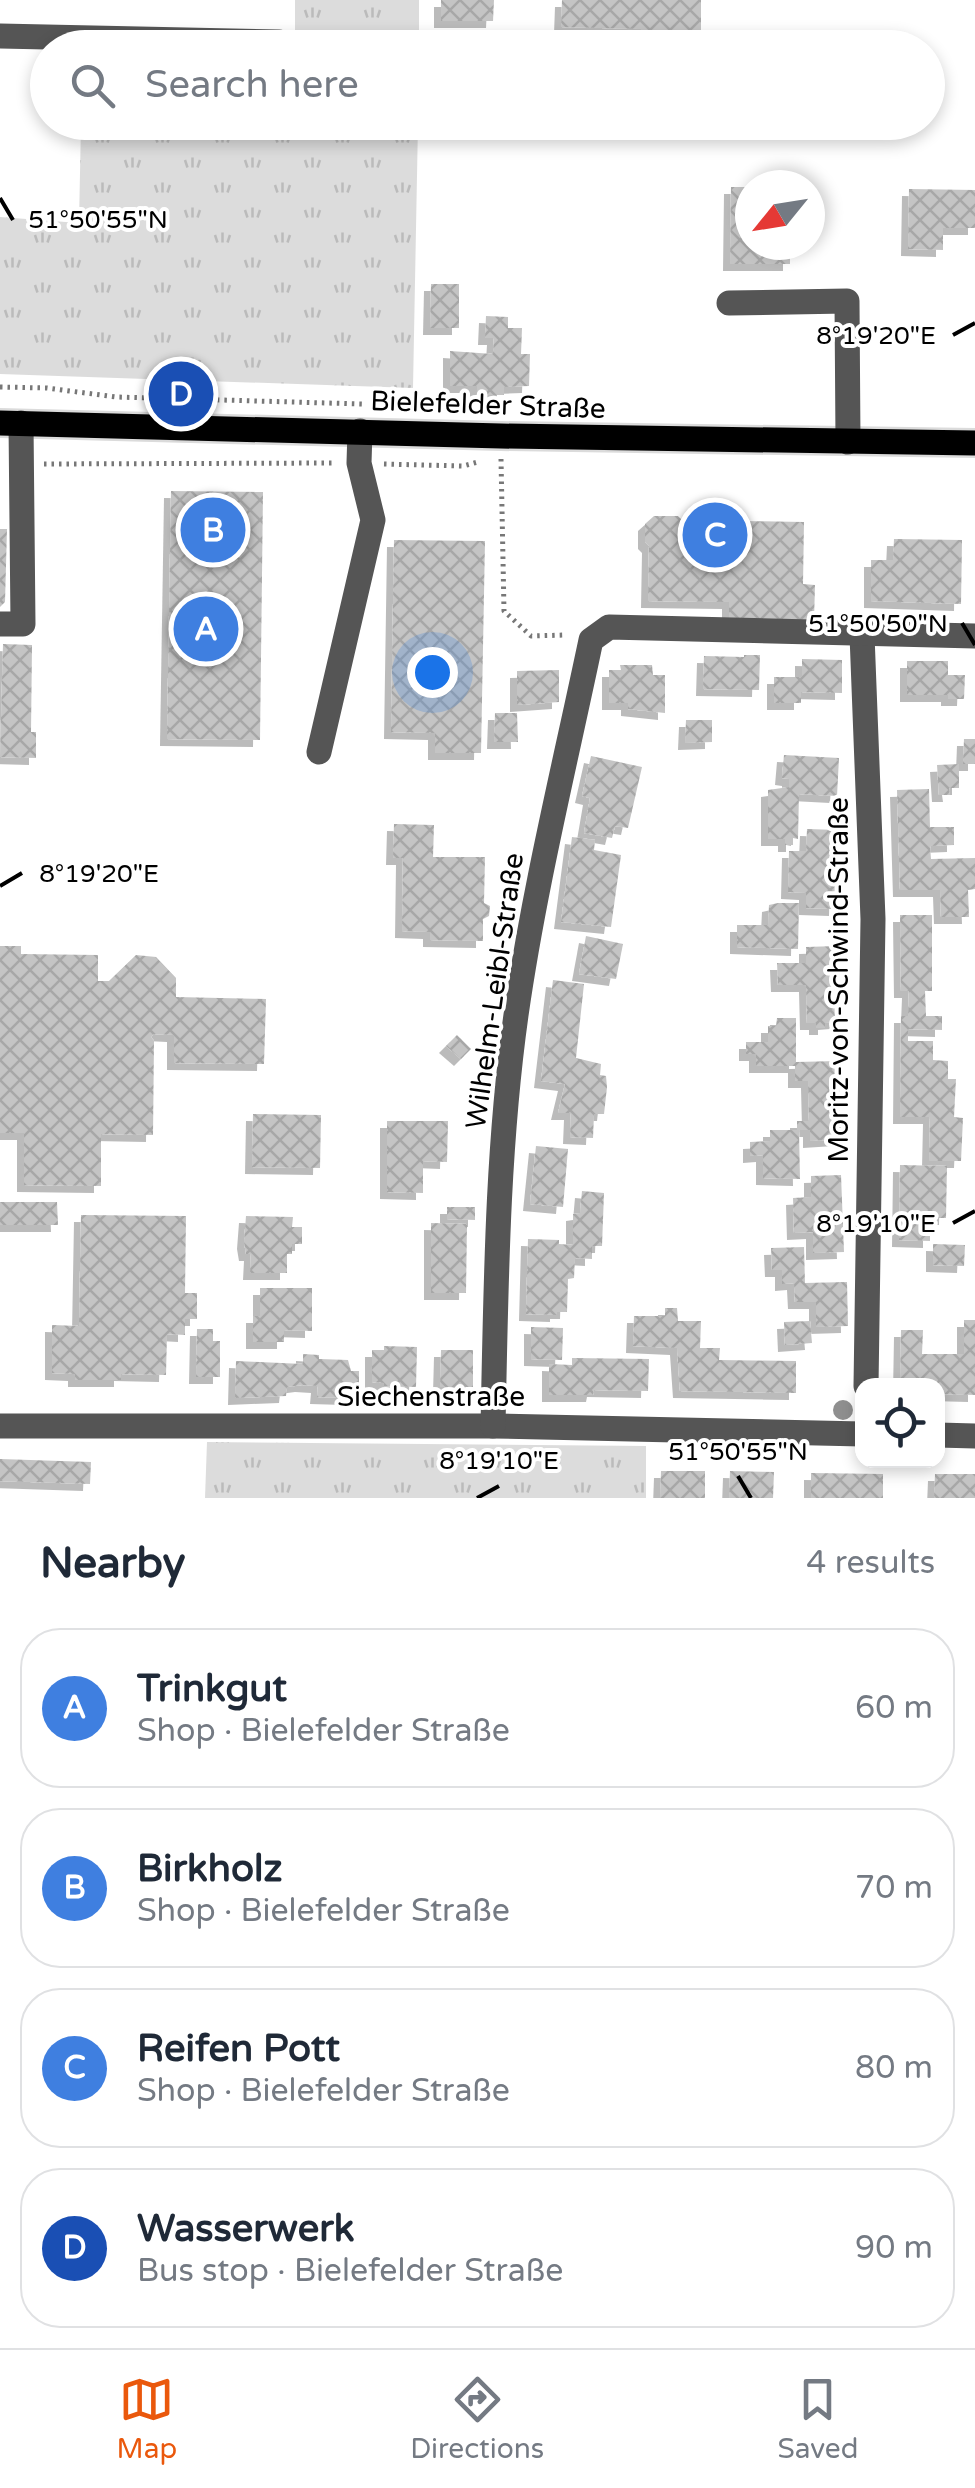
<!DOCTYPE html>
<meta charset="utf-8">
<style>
:root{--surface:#fff;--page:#f2f2f3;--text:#1f2937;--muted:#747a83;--line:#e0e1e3;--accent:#ea580c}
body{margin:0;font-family:"Varela Round",sans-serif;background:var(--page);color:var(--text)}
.controls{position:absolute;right:30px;bottom:30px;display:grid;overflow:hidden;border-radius:20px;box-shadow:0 5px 15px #0003}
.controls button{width:90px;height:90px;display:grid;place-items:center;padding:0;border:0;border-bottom:2px solid var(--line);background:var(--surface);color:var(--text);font:50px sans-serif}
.compass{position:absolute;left:735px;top:170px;width:90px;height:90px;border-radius:50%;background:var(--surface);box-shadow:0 5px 15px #0003;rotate:240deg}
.you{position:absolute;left:432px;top:672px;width:35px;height:35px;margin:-25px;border:8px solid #fff;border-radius:50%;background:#1a73e8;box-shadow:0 0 0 15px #1a73e833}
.badge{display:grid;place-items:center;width:65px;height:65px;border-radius:50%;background:var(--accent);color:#fff;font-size:32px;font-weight:700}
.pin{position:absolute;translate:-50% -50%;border:5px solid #fff;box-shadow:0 2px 10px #0006}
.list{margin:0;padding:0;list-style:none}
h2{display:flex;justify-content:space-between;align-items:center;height:130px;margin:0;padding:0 40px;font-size:42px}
h2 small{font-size:32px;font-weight:400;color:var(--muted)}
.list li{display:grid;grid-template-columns:65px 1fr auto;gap:30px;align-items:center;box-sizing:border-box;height:160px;margin:0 20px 20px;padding:0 20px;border:2px solid var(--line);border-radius:40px}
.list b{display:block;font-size:38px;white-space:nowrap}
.list p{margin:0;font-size:32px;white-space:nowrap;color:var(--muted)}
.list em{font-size:32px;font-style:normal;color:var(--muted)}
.icon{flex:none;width:55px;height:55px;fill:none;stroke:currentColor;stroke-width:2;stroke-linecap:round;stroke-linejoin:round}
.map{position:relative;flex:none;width:975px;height:1498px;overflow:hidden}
.search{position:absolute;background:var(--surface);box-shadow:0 5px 15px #0003;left:30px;right:30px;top:30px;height:110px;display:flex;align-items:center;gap:25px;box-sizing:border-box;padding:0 35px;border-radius:55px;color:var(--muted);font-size:38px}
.sheet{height:850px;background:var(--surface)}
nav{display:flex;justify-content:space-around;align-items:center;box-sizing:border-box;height:140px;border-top:2px solid var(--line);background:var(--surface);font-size:28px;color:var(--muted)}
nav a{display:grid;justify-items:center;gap:5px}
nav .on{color:var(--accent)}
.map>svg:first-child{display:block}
.grass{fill:url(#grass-tufts)}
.building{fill:url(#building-cross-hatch);filter:url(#shadow)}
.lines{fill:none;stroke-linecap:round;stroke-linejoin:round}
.major-casing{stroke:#dbdbdb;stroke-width:30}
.path{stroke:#777;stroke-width:5;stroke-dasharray:2.5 5;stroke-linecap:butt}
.minor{stroke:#555;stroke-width:25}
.major{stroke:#000;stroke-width:25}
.tree{fill:#8f8f8f}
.ticks{fill:none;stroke:#000;stroke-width:4}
.labels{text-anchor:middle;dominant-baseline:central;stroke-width:8;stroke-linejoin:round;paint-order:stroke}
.street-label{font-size:28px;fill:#000;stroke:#fff}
.ticks-label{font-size:25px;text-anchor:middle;fill:#000;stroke:#fff;stroke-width:8;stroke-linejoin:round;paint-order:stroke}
</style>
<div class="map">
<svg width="975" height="1498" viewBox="0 0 975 1498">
<defs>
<pattern id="grass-tufts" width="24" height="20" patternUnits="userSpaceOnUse" patternTransform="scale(2.5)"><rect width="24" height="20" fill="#dcdcdc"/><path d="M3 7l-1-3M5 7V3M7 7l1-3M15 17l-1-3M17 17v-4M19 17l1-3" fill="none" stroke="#bbb"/></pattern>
<pattern id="building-cross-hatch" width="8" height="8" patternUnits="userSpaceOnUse" patternTransform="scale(2.5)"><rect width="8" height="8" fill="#c4c4c4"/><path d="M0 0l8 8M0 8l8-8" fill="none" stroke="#a7a7a7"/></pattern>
<filter id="shadow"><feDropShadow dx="-7" dy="7" stdDeviation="0" flood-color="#0004"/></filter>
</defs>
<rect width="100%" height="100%" fill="#fff"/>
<!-- grass -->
<g class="grass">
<rect x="295" y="0" width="124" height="47"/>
<polygon points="81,123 418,123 413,388 0,374 0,217 79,223"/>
<polygon points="207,1442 646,1446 646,1498 205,1498"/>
</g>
<!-- building -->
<g class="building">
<polygon points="441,0 494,0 493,21 441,21"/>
<polygon points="562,0 701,0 701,48 641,48 641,29 561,27"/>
<polygon points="731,187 750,187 750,245 790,245 790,264 730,264"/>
<polygon points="909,189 975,190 975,228 943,228 943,250 908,249"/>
<polygon points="431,284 459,284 459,328 430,328"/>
<polygon points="486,316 508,317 508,328 522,328 521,354 530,354 529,386 504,387 504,395 477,395 477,386 450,386 450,351 493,354 494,338 485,338"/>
<polygon points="171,491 263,492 260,740 167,739"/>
<polygon points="654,516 678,516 682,520 804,522 803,584 815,585 814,621 729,620 729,602 648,601 649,546 645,542 645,524"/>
<polygon points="0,529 7,529 5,602 0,607"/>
<polygon points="894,539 962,540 961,604 871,601 871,560 893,560"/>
<polygon points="394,540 485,541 481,753 435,753 435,733 391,732"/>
<polygon points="3,644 32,645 31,732 36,732 36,758 0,757"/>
<polygon points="744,655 760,655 759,690 703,689 704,656 744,657"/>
<polygon points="802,659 842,660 842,693 801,692 801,703 774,703 774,677 802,677"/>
<polygon points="907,661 948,661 948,675 965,675 964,699 948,699 948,695 907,695"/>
<polygon points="620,665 652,665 653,675 665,675 665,713 628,709 628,703 609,703 609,670 621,670"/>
<polygon points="559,670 559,702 517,705 517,671"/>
<polygon points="495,713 517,713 518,742 494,742"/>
<polygon points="686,720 712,720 712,742 685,743"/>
<polygon points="964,739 975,739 975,764 963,764"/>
<polygon points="784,755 839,758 837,796 799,794 798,839 793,838 793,845 785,845 785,839 768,839 768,790 789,787 789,779 782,778"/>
<polygon points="591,756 642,767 628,828 615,826 612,838 584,833 590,798 582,796"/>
<polygon points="959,764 959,788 949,788 950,795 939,795 937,765"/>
<polygon points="929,789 930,827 954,827 954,845 930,846 931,859 975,858 975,889 968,890 969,917 941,917 940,890 900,890 897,790"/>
<polygon points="394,824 434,825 433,857 485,857 484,903 490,906 489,916 483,919 483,941 430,940 430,932 402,931 403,858 393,858"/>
<polygon points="807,829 838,830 836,909 806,908 806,893 788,892 789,851 806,851"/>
<polygon points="572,837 595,840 594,850 621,855 611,927 561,922"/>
<polygon points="778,903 799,903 798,949 737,947 737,925 768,925 769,905"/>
<polygon points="900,915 932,915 932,991 925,991 926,1016 942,1016 942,1030 908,1029 908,1041 933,1041 933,1060 948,1061 948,1079 956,1079 954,1117 963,1118 961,1161 929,1161 930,1117 900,1117 901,1016 908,1016 909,991 901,991"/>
<polygon points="586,936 623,944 616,979 579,974"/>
<polygon points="0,946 21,946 21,954 98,955 98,981 109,981 136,955 156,957 176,978 176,997 266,999 264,1064 174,1063 174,1035 154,1034 151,1037 154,1041 153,1135 101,1134 101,1186 24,1185 24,1133 0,1133"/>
<polygon points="837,946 837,1022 825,1023 825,1028 816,1028 816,1023 807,1023 806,985 778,985 777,963 806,963 806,947"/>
<polygon points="553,980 584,984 576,1058 601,1064 600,1075 606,1076 607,1087 604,1114 594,1114 593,1138 570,1137 571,1113 558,1113 565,1084 541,1081"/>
<polygon points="777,1018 796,1018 796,1062 838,1061 841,1139 810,1141 810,1130 799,1130 800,1179 763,1178 763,1155 750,1156 750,1142 770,1141 770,1130 797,1130 797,1121 809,1121 808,1081 795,1081 795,1066 756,1066 756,1054 746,1054 746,1042 768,1042 768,1026 776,1026"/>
<polygon points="457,1035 471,1049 461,1059 446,1046"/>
<polygon points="253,1114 321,1115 320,1168 252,1167"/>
<polygon points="387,1121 448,1121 447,1162 423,1161 423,1193 387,1192"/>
<polygon points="536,1146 568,1149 563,1207 530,1204"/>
<polygon points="900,1165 947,1166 946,1218 930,1218 930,1241 899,1240"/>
<polygon points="841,1175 844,1252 813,1253 813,1232 794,1233 793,1198 811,1197 811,1176"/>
<polygon points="582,1191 604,1193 602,1246 592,1246 592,1259 575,1258 574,1278 568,1279 567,1312 557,1312 557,1315 526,1314 528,1239 559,1240 559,1244 573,1245 573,1214 580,1213"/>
<polygon points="0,1202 57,1202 58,1225 0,1225"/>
<polygon points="447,1207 475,1207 475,1220 447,1219"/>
<polygon points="81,1215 186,1216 185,1293 197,1293 197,1319 185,1319 185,1335 167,1334 166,1375 121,1374 121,1380 75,1380 75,1374 52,1373 52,1325 79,1326"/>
<polygon points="246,1216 293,1217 292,1227 302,1227 302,1244 292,1244 292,1254 287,1254 287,1273 250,1273 251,1254 246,1254 244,1242"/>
<polygon points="431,1223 467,1224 466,1293 431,1293"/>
<polygon points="933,1244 965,1245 964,1266 933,1265"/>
<polygon points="804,1247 805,1283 847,1282 848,1326 816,1327 816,1302 795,1302 794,1283 782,1284 782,1270 772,1270 771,1248"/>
<polygon points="260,1288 312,1288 312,1331 284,1330 284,1342 253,1342 253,1316 260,1316"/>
<polygon points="665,1308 677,1308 678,1321 701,1321 700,1348 720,1348 719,1360 796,1361 796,1393 680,1391 677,1348 633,1346 634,1316 665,1316"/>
<polygon points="964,1320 975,1320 975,1395 938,1394 938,1386 900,1386 901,1330 923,1330 922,1354 964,1354"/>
<polygon points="810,1321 812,1343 785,1345 784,1322"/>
<polygon points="531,1327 563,1328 562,1360 531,1359"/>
<polygon points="197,1329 213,1329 213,1341 220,1341 220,1377 196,1377"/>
<polygon points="384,1346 417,1347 416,1387 384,1386 384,1383 372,1382 372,1350 384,1350"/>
<polygon points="441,1350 473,1350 473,1387 440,1387"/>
<polygon points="303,1354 319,1355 319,1359 348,1360 351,1371 359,1371 359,1393 351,1392 351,1398 317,1397 318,1386 302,1385 287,1387 286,1396 235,1398 236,1361 303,1364"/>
<polygon points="572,1358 649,1359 648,1391 594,1390 593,1395 549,1395 549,1364 572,1365"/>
<polygon points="0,1459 91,1462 90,1484 0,1481"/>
<polygon points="661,1471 705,1471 705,1498 660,1498"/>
<polygon points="730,1471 774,1472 773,1498 729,1498"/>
<polygon points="811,1473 883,1474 883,1498 811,1498"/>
<polygon points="935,1474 975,1474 975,1498 934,1498"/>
</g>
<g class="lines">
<defs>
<polyline id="major" points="0,423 501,436 975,443"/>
</defs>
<!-- major casing -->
<use href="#major" class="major-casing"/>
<!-- path -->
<g class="path">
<polyline points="0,387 47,388 116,397 362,404"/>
<polyline points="501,459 504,611 531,636 566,635"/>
<polyline points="44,464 333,463"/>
<polyline points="384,464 463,466 478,462"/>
</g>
<!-- minor -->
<g class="minor">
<polyline points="0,36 279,42"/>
<polyline points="729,303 847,301 848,442"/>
<polyline points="0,624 23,624 21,423"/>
<polyline points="862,635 873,919 866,1386"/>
<polyline points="319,752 373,520 359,463 360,431"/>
<polyline points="0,1426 493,1426 862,1434"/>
<path d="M493,1426C496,1288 497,1151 516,1015C534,889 565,764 591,640L609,627L975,636"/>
<polyline points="938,1435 975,1436"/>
</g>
<!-- major -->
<use href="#major" class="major"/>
</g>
<!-- trees -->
<circle class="tree" cx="843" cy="1410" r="10"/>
<!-- ticks -->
<path class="ticks" d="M0,198L13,220M953,335L975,323M962,623L975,645M0,886L22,873M953,1223L975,1211M738,1476L751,1498M477,1498L499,1486"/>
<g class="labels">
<!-- street labels -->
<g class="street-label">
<text transform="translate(488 405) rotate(2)">Bielefelder Straße</text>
<text transform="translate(839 980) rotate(-90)">Moritz-von-Schwind-Straße</text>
<text transform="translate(495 991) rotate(-82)">Wilhelm-Leibl-Straße</text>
<text x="431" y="1397">Siechenstraße</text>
</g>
</g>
<g class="ticks-label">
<text x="98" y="228">51°50'55"N</text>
<text x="876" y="344">8°19'20"E</text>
<text x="878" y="632">51°50'50"N</text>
<text x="99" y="882">8°19'20"E</text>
<text x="876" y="1232">8°19'10"E</text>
<text x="738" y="1460">51°50'55"N</text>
<text x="499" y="1469">8°19'10"E</text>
</g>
</svg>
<div class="controls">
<button><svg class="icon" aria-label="locate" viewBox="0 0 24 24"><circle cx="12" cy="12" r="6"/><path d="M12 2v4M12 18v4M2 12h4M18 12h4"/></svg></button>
</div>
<svg class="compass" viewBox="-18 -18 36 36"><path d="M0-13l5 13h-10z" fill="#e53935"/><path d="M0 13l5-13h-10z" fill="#747a83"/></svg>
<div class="you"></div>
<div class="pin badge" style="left:206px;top:629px;background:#3f7fe0">A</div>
<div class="pin badge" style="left:213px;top:530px;background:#3f7fe0">B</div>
<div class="pin badge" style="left:715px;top:535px;background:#3f7fe0">C</div>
<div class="pin badge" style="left:181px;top:394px;background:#1a4fb4">D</div>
<div class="search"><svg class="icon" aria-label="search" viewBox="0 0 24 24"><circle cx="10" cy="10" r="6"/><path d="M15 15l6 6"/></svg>Search here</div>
</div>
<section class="sheet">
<h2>Nearby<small>4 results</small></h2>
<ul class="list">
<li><span class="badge" style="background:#3f7fe0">A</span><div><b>Trinkgut</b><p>Shop · Bielefelder Straße</p></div><em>60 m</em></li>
<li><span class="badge" style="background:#3f7fe0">B</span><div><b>Birkholz</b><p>Shop · Bielefelder Straße</p></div><em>70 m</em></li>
<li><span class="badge" style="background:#3f7fe0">C</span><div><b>Reifen Pott</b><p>Shop · Bielefelder Straße</p></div><em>80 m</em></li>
<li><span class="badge" style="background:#1a4fb4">D</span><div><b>Wasserwerk</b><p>Bus stop · Bielefelder Straße</p></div><em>90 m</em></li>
</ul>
</section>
<nav>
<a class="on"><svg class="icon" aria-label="map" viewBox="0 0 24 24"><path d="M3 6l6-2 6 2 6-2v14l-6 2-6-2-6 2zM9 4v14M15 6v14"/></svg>Map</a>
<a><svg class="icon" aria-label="directions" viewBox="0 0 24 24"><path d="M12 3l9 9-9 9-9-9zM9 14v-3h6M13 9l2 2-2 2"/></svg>Directions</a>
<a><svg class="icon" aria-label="saved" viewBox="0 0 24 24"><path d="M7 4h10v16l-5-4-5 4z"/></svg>Saved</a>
</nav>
